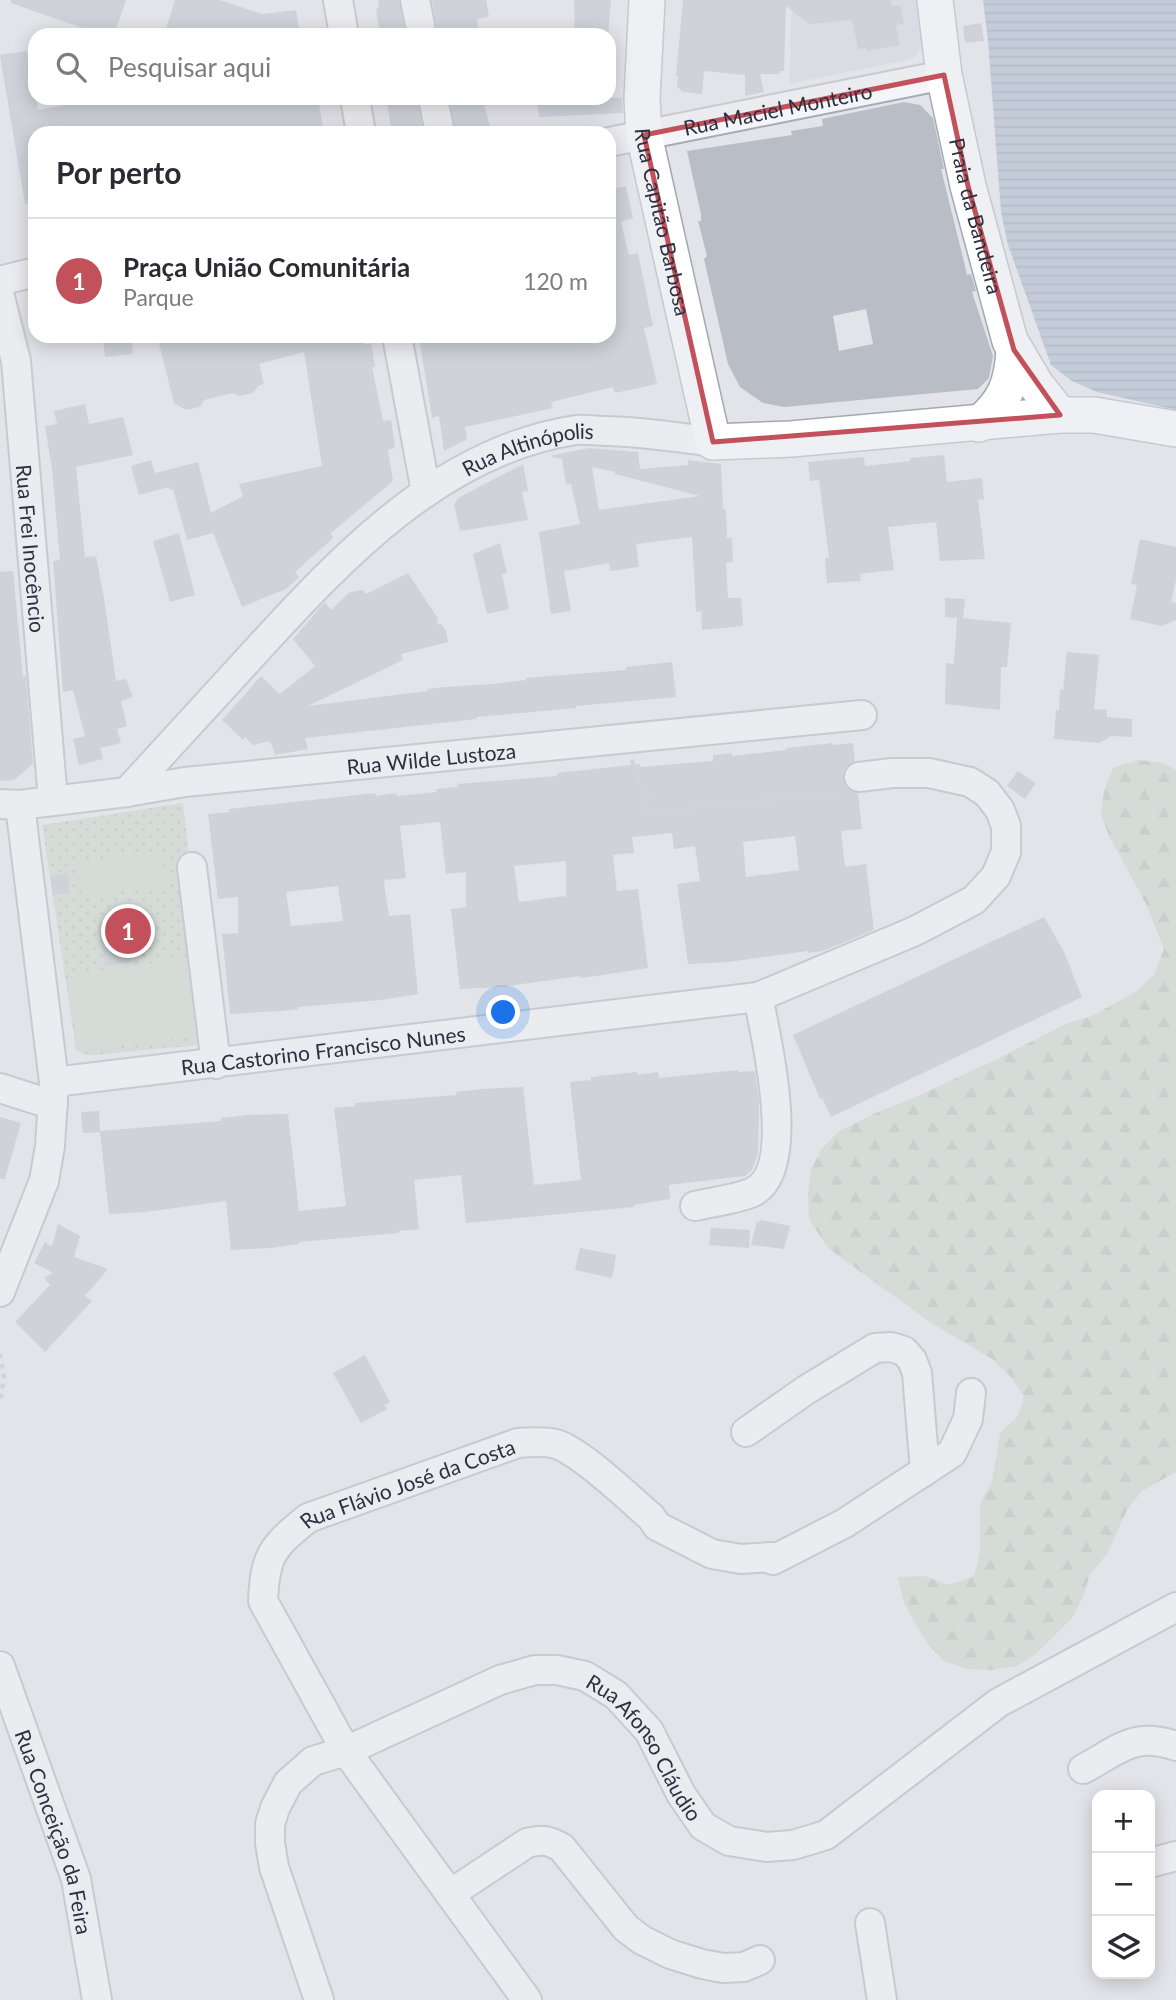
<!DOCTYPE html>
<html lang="pt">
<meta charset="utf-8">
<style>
:root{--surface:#fff;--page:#f7f7f7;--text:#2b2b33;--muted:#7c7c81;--line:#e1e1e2;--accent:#c3515b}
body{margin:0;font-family:Lato,sans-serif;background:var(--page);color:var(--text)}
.controls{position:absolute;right:21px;bottom:21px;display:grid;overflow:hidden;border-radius:14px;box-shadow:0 4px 18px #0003}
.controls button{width:63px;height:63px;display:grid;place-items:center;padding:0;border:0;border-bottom:2px solid var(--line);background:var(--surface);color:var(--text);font:35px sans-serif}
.you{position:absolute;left:504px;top:1013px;width:24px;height:24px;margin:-18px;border:5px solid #fff;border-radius:50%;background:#1a73e8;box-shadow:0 0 0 10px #1a73e833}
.badge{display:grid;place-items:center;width:46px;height:46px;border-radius:50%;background:var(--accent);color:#fff;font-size:23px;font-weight:700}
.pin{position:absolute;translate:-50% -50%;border:4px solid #fff;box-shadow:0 2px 7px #0006}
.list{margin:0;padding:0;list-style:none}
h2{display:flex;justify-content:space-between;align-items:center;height:91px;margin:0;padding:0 28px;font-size:30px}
h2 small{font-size:23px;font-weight:400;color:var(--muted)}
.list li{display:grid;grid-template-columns:46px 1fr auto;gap:21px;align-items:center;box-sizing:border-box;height:126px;padding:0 28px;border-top:2px solid var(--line)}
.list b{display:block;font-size:26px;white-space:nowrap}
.list p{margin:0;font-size:23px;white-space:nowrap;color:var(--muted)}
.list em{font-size:23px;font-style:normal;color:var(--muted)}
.icon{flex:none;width:38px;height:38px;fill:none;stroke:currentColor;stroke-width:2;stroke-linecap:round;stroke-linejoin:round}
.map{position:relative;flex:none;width:1176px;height:2000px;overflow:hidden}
.search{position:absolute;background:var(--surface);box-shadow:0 4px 18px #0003;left:28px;top:28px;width:588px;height:77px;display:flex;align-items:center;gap:18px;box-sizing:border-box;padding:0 24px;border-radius:21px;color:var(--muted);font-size:26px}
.panel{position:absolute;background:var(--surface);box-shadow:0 4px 18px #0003;left:28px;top:126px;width:588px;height:217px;border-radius:21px}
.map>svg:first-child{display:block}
.built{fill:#d0d3db}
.grass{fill:url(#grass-dots)}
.forest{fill:url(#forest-firs)}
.garden{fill:#c6d2c3}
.water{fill:url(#water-rules)}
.building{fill:#b9bdc5;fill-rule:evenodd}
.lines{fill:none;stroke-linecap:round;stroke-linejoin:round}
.minor-casing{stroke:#a7abb3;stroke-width:32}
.major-casing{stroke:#a2a8b4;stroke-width:38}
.path{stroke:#c0c2c8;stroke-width:4.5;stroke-dasharray:5 5;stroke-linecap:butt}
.minor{stroke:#f4f5f8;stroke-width:28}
.major{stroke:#fff;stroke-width:35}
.marked{fill:none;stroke:#c3515b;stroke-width:5;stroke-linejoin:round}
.labels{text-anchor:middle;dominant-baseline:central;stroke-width:5;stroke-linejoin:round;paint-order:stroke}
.street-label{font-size:21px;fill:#2b313f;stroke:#f1f3f6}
</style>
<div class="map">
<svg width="1176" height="2000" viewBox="0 0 1176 2000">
<defs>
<pattern id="grass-dots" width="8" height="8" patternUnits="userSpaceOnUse" patternTransform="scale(1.75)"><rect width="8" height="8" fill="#c6d2c3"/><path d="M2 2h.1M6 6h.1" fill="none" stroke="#aab5a9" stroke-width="1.8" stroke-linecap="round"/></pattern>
<pattern id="forest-firs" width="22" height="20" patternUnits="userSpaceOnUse" patternTransform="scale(1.75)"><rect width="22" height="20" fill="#c6d2c3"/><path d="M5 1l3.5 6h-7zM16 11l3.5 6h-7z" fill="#aab5a9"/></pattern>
<pattern id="water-rules" width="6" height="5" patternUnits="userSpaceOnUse" patternTransform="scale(1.75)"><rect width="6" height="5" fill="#a0b0c6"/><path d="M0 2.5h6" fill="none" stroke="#8390a2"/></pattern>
</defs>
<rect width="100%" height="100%" fill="#e2e4e9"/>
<!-- built -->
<polygon class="built" points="792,0 919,0 922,47 915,56 910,59 789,84"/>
<!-- grass -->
<polygon class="grass" points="183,803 210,1044 94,1055 83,1054 76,1049 42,825"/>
<!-- forest -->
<polygon class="forest" points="1138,760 1163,763 1176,770 1176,1472 1142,1491 1127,1510 1107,1554 1090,1574 1083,1597 1072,1618 1037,1653 1018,1666 992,1670 968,1669 944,1661 927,1643 915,1623 904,1603 898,1577 924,1576 949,1585 974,1576 980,1552 980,1504 992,1481 1000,1433 1018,1416 1024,1396 1009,1375 992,1359 928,1321 828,1248 809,1219 808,1195 811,1171 821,1149 839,1131 882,1110 907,1101 997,1059 1068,1023 1092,1016 1135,992 1154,975 1164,949 1146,904 1110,838 1101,815 1104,791 1113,768"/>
<!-- garden -->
<g class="garden">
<polygon points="162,850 167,885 82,897 77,863"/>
<polygon points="194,958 204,1035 78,1051 68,974"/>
</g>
<!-- water -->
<polygon class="water" points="983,0 1176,0 1176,410 1097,392 1072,381 1051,365 1008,245 1001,212 988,41"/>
<!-- building -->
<g class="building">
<polygon points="11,0 126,0 114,35 104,35 62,21 11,3"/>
<polygon points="175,0 220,0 262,14 296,10 300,35 164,35"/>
<polygon points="378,0 399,0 405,35 380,35 376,9 379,8"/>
<polygon points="432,0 486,0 489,17 477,19 478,28 465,31 466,35 438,35"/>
<polygon points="574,0 611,0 608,35 575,35"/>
<polygon points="683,0 891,0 892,6 900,5 904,24 896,25 900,45 866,51 866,48 858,49 852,20 810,24 786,6 784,71 780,71 779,74 760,74 764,92 745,96 745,75 704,71 702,94 683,92 677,87 678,76 676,76"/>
<polygon points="981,23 984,41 965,43 963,26"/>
<polygon points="27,51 38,110 106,98 318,98 324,133 35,133 35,203 25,204 0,55"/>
<polygon points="386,98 417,98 423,133 392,133"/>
<polygon points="450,98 482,98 492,133 456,133"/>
<polygon points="537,98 622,98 623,113 539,117"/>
<path d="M904,102L920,105L933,118L944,169H941L965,266L967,275L971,274L976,291L972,292L993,356L989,378L978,389L784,407L763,403L740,387L728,364L704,259L707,256L698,221H701V214L687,151L792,135L791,131L823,126L822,119ZM866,309L873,344L839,351L833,316Z"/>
<polygon points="626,186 633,218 621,222 629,255 638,253 653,326 644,328 657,384 615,393 613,387 551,402 553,408 465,427 467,439 444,451 439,416 432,418 420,343 427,342 425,336 609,336 609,190"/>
<polygon points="103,336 131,336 133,354 105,357"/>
<polygon points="157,336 363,336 365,345 371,343 375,367 372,367 383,421 391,420 395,448 388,450 393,481 331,533 333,538 295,572 299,577 286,589 242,607 213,533 187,540 173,489 170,490 169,487 139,495 131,466 151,460 155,473 198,462 211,513 243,496 239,484 322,466 304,352 259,364 264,384 258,386 253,393 239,396 233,393 204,400 200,407 186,410 174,403"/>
<polygon points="85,404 89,424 123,417 133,455 76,467 85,557 96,556 104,598 116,681 126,679 133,697 121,701 127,726 117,729 121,743 100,748 103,759 79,765 73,739 85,736 73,690 63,692 53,561 60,560 52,469 45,426 57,424 54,411"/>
<path d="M589,448L638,452L640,469L630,470L688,465V460L721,464L723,509H726L727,538H732L733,562L726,563L728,598H741L743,626L702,630L701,611L696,612L692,537L636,544L639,567L610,571L609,563L564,571L571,611L551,614L539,532L580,524L571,484L566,485L562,459L549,456ZM592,467L615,472V474L700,496L599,510Z"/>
<polygon points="944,455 947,482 982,478 984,499 978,500 985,559 940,561 936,522 888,527 894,570 860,574 861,581 827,583 825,558 829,558 819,480 810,481 808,462 864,457 865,466 910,461 910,458"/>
<polygon points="523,464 528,491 522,492 528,520 460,531 454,505 458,498"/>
<polygon points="179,533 195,595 170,602 153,541"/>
<polygon points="1140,539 1176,547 1176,580 1171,602 1176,603 1176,620 1162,626 1130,619 1137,585 1131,584"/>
<polygon points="500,543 507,573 502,574 509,609 487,614 473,554"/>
<polygon points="13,571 23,677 26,676 33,764 14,780 0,781 0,572"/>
<polygon points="408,573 437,617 438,625 441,624 446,631 448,642 401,654 403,660 308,706 427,691 427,689 445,687 492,684 526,680 526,678 626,670 626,667 672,662 676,697 576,706 576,708 477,717 477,719 305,738 308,749 275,755 270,741 253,745 245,737 243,740 222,720 261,676 280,694 315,666 293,639 325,602 331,610 350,592 363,590 366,594"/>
<polygon points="945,598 965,599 963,618 1011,623 1007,667 1001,667 1000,710 945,704 946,663 954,664 957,618 945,617"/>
<polygon points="1067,652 1099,655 1094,709 1107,710 1107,717 1132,719 1132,737 1111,736 1099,743 1054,739 1056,710 1059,710 1060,689 1063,690"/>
<path d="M832,743V745L853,743L855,761L844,770L843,778L846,787L858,793L862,829L841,831L845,867L866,864L874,930L823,951L808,953V951L728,962L688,964L677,884L700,881L695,846L674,849L672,833L632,837L634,853L613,855L617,891L638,889L648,968L596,976L580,978V976L500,987L460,989L451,909L466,907V872L446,874L440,822L400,826L406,878L385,880L384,883L389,916L410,914L418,994L381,1000L298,1007V1009L281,1011L230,1014L222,934L238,933V897L218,899L208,814L229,812V809L375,793L376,796L396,793L397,796L437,792L436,789L458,787L457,784L557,776V773L640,764V767L713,761V755L732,753V756L786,750V748ZM795,836L799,870L746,877L743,842ZM566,861V896L519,902L514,866ZM338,886L343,921L291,926L286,892Z"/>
<polygon points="1018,771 1036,783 1025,799 1007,786"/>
<polygon points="67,873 70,893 53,895 50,876"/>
<polygon points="1044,917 1064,952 1082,997 831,1117 822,1098 820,1099 793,1035"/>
<polygon points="125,919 131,962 105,966 99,923"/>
<polygon points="738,1070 738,1072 755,1071 759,1102 758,1154 752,1170 745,1176 669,1185 670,1199 634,1205 634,1207 466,1223 461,1175 414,1180 419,1229 399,1231 399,1233 299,1242 299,1244 271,1248 231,1250 226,1201 145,1212 109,1214 100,1132 83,1133 81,1112 99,1111 100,1131 221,1121 221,1118 248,1115 288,1114 299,1211 346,1206 334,1108 355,1106 355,1103 456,1095 456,1092 481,1089 523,1087 534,1185 581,1180 570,1082 591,1080 591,1077 637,1072 637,1075 658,1072 659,1078"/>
<polygon points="0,1117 21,1123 5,1179 0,1179"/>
<polygon points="761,1220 790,1226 784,1249 751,1245 757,1221 760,1222"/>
<polygon points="58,1224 80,1236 74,1257 108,1269 85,1296 92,1301 45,1352 15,1322 50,1285 44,1278 53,1273 34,1263 45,1242 52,1246"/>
<polygon points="711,1228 750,1230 749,1248 709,1245"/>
<polygon points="580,1248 616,1255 612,1278 575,1270"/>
<polygon points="365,1355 390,1402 384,1405 387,1409 361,1423 333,1373"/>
</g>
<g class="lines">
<defs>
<g id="minor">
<polyline points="338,0 344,35"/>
<polyline points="415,0 422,35"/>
<polyline points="355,98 361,133"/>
<polyline points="433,98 440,133"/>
<path id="s1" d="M609,142L944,75"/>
<polyline points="0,281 35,272"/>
<path id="s2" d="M0,297L16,361L53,800"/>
<polyline points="397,336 426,492"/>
<path id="s3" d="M127,792C170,745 213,698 256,651C342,557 442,450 576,430C586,429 597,431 608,431C643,432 678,437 713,442"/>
<path id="s4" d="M0,804L20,805L127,792L185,782L862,715"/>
<polyline points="192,867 216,1064"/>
<path id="s5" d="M54,1082L758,997L915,931L974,900L996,876L1006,852V826L1000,810L987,793L970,782L929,773H892L859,777"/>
<polyline points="0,1088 53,1105"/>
<path d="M695,1206C712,1202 738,1199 753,1192C798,1170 766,1036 758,997"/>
<polyline points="0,1292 44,1181 50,1146 54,1082 20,805"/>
<polyline points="746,1432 806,1390 875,1348 891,1347 904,1351 912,1360 917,1373 925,1471"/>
<path id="s6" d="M0,1666L76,1879L97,2000"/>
<path d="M1083,1769C1119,1750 1134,1731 1176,1746"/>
<polyline points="1150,1863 1176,1856"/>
<path d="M450,1894L527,1843C542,1839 549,1840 562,1848L626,1928L642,1940L670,1954L702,1964L723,1968L744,1967L760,1960"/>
<polyline points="870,1923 882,2000"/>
<path id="s7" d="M319,2000L274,1867L270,1843V1824L275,1808L288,1783L313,1761L346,1751L500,1680L535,1670H557L585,1676L616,1695L649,1731L681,1794L703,1826L729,1841L767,1847L793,1845L826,1835L998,1703L1176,1607"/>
<path id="s8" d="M527,2000L346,1751L263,1601C265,1555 272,1547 308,1518L518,1443C530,1442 544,1441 556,1444C580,1451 630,1499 651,1517L657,1526L712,1554L741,1559L772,1557L773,1560L845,1523L952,1453L968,1419L971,1393"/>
</g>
<g id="major">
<path id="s9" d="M647,0L642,98L644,135L713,442L791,439L1060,415H1094L1176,429"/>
<path id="s10" d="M935,0L944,75L968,186L1010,341L1036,385L1060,415"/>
<path d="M979,424C1005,402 1012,384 1014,350"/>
</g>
</defs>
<!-- minor casing -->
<use href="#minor" class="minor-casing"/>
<!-- major casing -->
<use href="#major" class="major-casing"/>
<!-- path -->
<g class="path">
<path d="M632,760C635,772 636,783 647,791L648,813L840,792"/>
<polyline points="0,1354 4,1377 0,1402"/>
</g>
<!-- minor -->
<use href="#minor" class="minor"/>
<!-- major -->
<use href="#major" class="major"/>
</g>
<!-- marked area -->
<path d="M0 0H1176V2000H0ZM944,75L968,186L1014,350L1060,415L713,442L644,135Z" fill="#e2e4e9" fill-opacity=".55" fill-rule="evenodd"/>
<path class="marked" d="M944,75L968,186L1014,350L1060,415L713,442L644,135Z"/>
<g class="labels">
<!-- street labels -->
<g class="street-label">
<text stroke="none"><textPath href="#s1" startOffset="172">Rua Maciel Monteiro</textPath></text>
<text stroke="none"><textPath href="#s10" startOffset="220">Praia da Bandeira</textPath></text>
<text stroke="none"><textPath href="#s9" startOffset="224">Rua Capitão Barbosa</textPath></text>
<text stroke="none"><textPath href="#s3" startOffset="537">Rua Altinópolis</textPath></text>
<text stroke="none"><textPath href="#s2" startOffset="254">Rua Frei Inocêncio</textPath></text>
<text stroke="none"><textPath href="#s4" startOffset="434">Rua Wilde Lustoza</textPath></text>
<text stroke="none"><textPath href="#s5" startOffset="271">Rua Castorino Francisco Nunes</textPath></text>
<text stroke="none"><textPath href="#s8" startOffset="684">Rua Flávio José da Costa</textPath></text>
<text stroke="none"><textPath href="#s7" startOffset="648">Rua Afonso Cláudio</textPath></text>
<text stroke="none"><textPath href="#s6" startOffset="175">Rua Conceição da Feira</textPath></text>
</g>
</g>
</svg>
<div class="controls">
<button>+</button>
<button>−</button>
<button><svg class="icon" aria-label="layers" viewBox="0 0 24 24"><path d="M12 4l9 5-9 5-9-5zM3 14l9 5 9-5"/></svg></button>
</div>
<div class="you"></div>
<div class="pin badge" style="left:128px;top:931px">1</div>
<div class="search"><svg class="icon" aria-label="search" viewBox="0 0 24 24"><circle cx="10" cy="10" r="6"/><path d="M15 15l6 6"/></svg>Pesquisar aqui</div>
<section class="panel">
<h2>Por perto<small></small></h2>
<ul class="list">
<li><span class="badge">1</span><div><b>Praça União Comunitária</b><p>Parque</p></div><em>120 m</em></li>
</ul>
</section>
</div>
